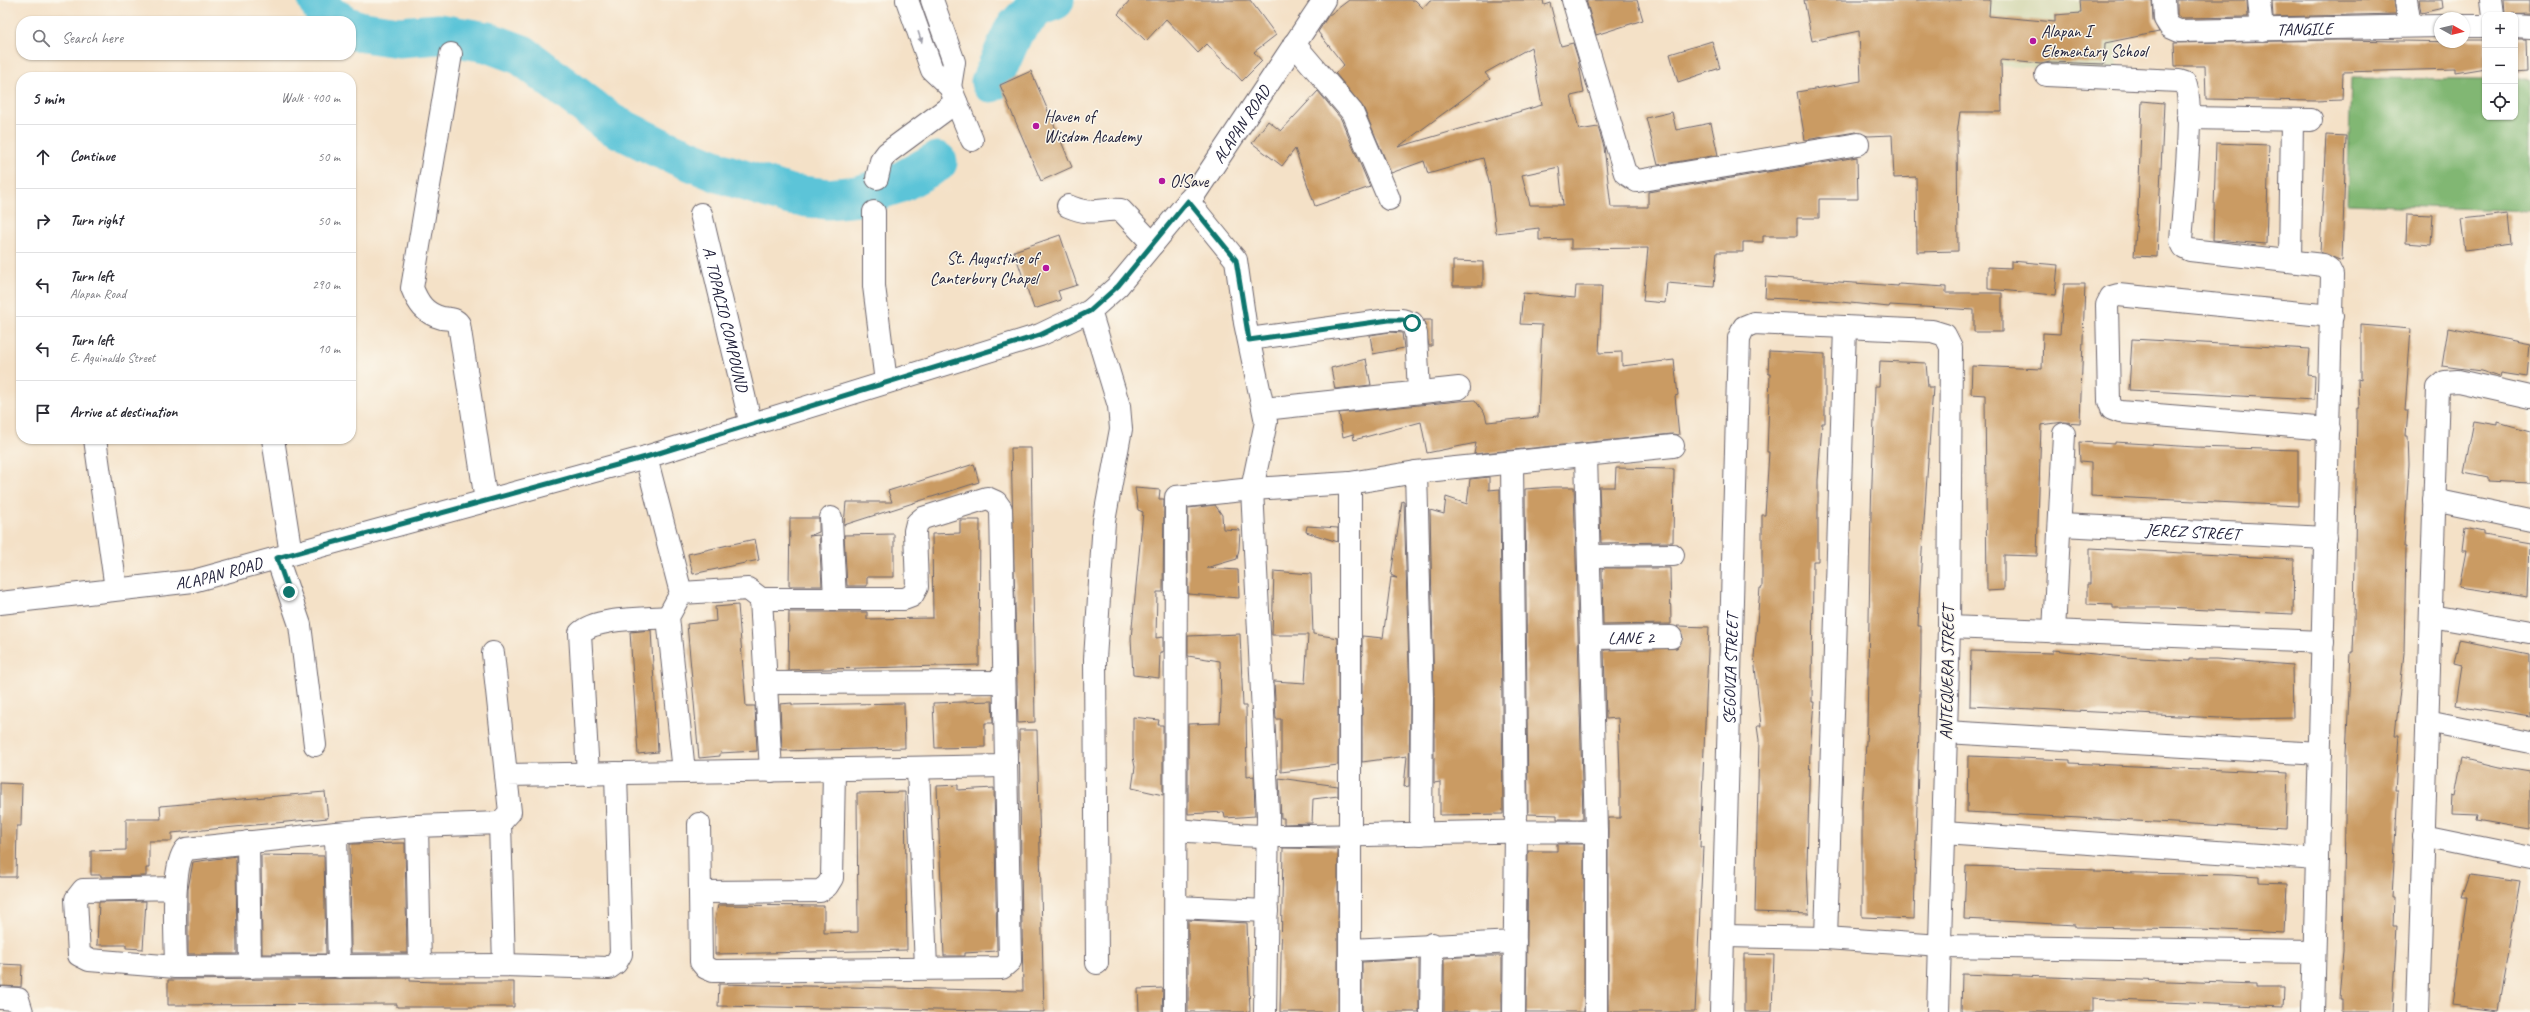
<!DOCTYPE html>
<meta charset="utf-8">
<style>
:root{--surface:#fff;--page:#f2f2f3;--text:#2b2b33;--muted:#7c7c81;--line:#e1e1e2}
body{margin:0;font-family:Caveat,sans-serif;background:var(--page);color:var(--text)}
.controls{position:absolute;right:12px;top:12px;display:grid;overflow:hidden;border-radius:8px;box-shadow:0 1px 3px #0004}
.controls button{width:36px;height:36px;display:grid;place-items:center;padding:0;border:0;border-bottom:1px solid var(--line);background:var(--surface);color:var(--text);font:20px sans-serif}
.compass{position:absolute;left:2434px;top:12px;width:36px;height:36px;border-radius:50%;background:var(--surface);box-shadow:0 1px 3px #0004;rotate:98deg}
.stop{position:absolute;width:12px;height:12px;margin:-9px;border:3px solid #0f766e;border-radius:50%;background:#fff}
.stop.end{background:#0f766e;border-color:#fff;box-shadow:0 1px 4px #0008}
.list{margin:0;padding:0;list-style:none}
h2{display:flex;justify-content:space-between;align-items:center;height:52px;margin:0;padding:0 16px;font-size:17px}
h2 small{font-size:13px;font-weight:400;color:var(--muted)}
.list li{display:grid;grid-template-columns:26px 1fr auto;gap:12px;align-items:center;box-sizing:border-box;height:64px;padding:0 16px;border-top:1px solid var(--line)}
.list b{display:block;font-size:15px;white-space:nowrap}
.list p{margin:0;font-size:13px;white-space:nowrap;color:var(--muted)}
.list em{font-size:13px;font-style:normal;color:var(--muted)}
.icon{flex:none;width:22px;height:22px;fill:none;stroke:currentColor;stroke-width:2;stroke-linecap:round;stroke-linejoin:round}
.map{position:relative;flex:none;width:2530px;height:1012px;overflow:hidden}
.search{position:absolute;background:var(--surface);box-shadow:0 1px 3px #0004;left:16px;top:16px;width:340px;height:44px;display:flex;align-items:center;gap:10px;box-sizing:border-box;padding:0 14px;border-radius:16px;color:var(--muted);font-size:15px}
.panel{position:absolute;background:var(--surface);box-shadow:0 1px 3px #0004;left:16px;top:72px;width:340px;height:372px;border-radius:16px}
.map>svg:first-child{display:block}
.built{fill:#dcdebc}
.forest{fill:#81b773;stroke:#526c57}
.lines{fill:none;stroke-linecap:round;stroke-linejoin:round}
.river{stroke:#5bc4d8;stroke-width:41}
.building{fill:#ca9b64;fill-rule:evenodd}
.minor-casing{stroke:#6c656c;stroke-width:24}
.tertiary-casing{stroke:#6c656c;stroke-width:24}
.minor{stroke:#fff;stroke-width:22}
.tertiary{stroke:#fff;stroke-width:22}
.oneway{fill:#9c9ca7}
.route{stroke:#0f766e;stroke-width:5}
.poi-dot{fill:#b5179e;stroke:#fbf7ec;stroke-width:1.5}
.labels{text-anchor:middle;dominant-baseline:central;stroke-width:3;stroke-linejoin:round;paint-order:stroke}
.street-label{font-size:17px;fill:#22223b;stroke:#fbf7ec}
.poi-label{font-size:17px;fill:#22223b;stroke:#fbf7ec;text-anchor:start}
</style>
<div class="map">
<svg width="2530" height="1012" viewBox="0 0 2530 1012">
<rect width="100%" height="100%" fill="#fbf7ec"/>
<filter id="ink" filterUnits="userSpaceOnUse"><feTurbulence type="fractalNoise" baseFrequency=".025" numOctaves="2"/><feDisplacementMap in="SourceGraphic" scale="8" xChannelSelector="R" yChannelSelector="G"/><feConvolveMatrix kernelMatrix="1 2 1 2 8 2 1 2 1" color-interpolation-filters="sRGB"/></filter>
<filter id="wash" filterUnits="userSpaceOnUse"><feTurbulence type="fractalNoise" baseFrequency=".012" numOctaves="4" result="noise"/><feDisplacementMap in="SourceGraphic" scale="16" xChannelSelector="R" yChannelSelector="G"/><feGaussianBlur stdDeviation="0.9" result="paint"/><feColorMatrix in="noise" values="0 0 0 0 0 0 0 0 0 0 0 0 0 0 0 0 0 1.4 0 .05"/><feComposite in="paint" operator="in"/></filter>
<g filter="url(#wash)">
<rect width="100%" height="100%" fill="#f4e1c7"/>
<!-- built -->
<polygon class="built" points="1940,0 2114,0 2118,73 1957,63"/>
<!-- forest -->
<polygon class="forest" points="2351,78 2485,79 2485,117 2515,117 2515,79 2530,79 2530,211 2347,204"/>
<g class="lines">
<!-- river -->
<g class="river">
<polyline points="318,0 327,16 338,21"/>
<polyline points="351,28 357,31 399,37 439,34 487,42 522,55 611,124 660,148 721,173 790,195 828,199 859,196 901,182 937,162"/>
<polyline points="991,82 1014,30 1036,7 1054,0"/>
</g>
</g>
<g id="blocks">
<!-- building -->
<g class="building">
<polygon points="1130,0 1250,0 1276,35 1254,52 1262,61 1242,81 1207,44 1198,53 1166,19 1146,41 1118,14"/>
<path d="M1349,0H1415L1423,8L1430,0H1543L1544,5L1550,3L1561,46L1573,43L1578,59L1584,93L1571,96L1579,130L1598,127L1604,147L1611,207H1648V192L1857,157L1858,199H1819V218H1797V236H1763V242H1743V252H1717L1714,287L1667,283L1665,303L1643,301L1648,248L1571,249V239L1539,240V228L1496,233L1490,186L1483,158L1428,174L1424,161L1391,173L1363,107L1335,73L1344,65L1318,32L1328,16ZM1531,47L1542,105L1398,147L1490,79L1485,73ZM1559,167L1563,205H1530L1522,175Z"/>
<polygon points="1586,0 1637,0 1643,20 1596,35"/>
<polygon points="1804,0 1990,0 1989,16 2055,22 2055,15 2081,13 2080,0 2152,0 2153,20 2159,32 2105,43 2104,64 2050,62 2041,64 2001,60 2002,112 1960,112 1957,133 1958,251 1917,252 1916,177 1894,178 1892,135 1868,136 1856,132 1805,140 1797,92 1861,81 1859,31 1812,41"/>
<polygon points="2177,0 2247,0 2248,17 2182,18 2177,15"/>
<polygon points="2272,0 2394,0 2396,14 2273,17"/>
<polygon points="2419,0 2442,0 2443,8 2421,13"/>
<polygon points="2504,0 2530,0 2530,14 2505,15"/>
<polygon points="2515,39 2526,39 2527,72 2515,73"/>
<polygon points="2339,40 2464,42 2464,40 2485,40 2485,68 2455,73 2455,69 2343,72 2342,100 2315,101 2206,99 2205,66 2175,66 2174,43"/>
<polygon points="1712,41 1720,68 1678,82 1670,54"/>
<polygon points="1031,71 1072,167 1041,181 1000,85"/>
<polygon points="1318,91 1341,119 1370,187 1315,206 1295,149 1282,166 1252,143 1268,121 1281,131"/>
<polygon points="2142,101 2164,103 2157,257 2134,256 2138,208"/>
<polygon points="1672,112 1676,130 1711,123 1718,155 1658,165 1646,118"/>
<polygon points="2326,135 2346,136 2342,261 2320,252"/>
<polygon points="2216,143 2269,145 2266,244 2213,240"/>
<polygon points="2407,214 2433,215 2431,245 2406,243"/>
<polygon points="2509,214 2512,244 2465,250 2461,219"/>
<polygon points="1060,235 1077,285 1058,291 1061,300 1034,309 1014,251"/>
<polygon points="1453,261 1483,262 1483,286 1453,286"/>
<polygon points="2011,261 2058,265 2055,295 1988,289 1988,267 2011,268"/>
<polygon points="1766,277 1898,286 1899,284 1946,287 1946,293 2002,293 2002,332 1974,332 1974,310 1890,305 1889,307 1831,301 1765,298"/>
<polygon points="2064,284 2085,284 2080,423 2064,422 2041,425 2037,556 2004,555 2004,590 1987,591 1985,395 1971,394 1972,366 2042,369 2043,333 2060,334"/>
<polygon points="1576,286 1602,286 1599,353 1622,352 1622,366 1674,360 1678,395 1675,396 1679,435 1672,434 1474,454 1476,443 1427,453 1421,422 1354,440 1353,434 1343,437 1339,413 1459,401 1475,400 1485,414 1487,422 1538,417 1542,325 1520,324 1523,293 1575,298"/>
<polygon points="1424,320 1432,320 1432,346 1429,346"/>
<polygon points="2361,325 2411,329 2405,410 2408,410 2406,436 2408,436 2409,464 2404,547 2406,547 2404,653 2395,735 2399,735 2395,790 2398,790 2392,898 2394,898 2393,926 2397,926 2392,1012 2341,1012 2341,999 2339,999 2343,950 2346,755 2351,652 2353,652 2354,624 2357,408 2359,408 2358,379 2361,380"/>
<polygon points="2448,328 2530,344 2527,377 2501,373 2500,377 2481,371 2442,366"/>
<polygon points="1390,332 1402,333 1404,348 1373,354 1370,335"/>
<polygon points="2132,339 2310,349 2308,375 2315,376 2314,400 2129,390"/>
<polygon points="1769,351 1825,354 1825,423 1822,423 1818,480 1818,561 1813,561 1812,702 1814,702 1810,749 1807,866 1809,914 1755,912 1759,740 1757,726 1761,726 1754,657 1760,588 1762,588 1762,515 1765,515 1769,452 1767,452 1770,374 1768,374"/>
<polygon points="1366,359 1371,385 1335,389 1331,368"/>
<polygon points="1880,361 1926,363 1928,387 1933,387 1921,566 1918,626 1921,626 1921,653 1914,919 1862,917 1862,808 1867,725 1871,513 1875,386 1879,386"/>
<polygon points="2474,421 2498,425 2498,422 2530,431 2530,483 2488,481 2488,477 2464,472"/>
<polygon points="2079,442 2115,444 2115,442 2195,447 2298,450 2298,506 2091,496 2091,463 2080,462"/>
<polygon points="1011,448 1031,448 1035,722 1018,723"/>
<polygon points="974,464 979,482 844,525 846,502 892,502 888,491"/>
<polygon points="1616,468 1674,469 1673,542 1601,543 1599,487 1615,487"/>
<polygon points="1489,477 1489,490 1500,489 1503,814 1440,815 1440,782 1434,783 1434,698 1430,510 1444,514 1446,497 1467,504 1470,479"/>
<polygon points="1552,487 1574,487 1583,819 1557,819 1557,815 1528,814 1525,489"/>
<polygon points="1135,488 1160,490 1159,499 1164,499 1163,592 1157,592 1156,638 1163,637 1163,652 1160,652 1159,678 1133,675 1131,638 1143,512 1138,510"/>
<polygon points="1402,501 1404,502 1410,698 1409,786 1404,787 1407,756 1362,762 1362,636 1383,638 1391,577 1397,578 1391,575"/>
<polygon points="1215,505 1222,515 1223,529 1240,530 1239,549 1237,559 1206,568 1238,570 1239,598 1188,594 1188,508"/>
<polygon points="790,518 819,518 819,532 809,536 819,535 822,586 789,586"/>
<polygon points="960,520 980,520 979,665 788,670 789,612 867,612 867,619 933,618 932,534 960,533"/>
<polygon points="1307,526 1338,528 1338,542 1306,532"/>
<polygon points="2465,527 2483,531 2483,535 2530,543 2528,597 2459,587 2466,551 2462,551"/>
<polygon points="894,534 894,577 867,577 867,586 847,586 844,535"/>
<polygon points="755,539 759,560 693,574 688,554"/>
<polygon points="2090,548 2294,559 2293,614 2166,608 2113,608 2113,605 2087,604 2087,584 2090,584"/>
<polygon points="1602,568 1670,568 1671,624 1603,625"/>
<polygon points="1274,571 1311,574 1313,634 1338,638 1338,765 1281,772 1281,719 1276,719 1274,681 1305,683 1308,635 1272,635"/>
<polygon points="738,605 746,706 755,706 757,751 720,753 720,756 699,758 687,624 716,621 715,607"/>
<polygon points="1677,626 1709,627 1700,847 1703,847 1695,1012 1608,1012 1608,818 1620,818 1620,772 1618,718 1606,719 1604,650 1677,648 1683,637"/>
<polygon points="651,630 658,752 638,754 630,632"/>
<polygon points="1240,634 1243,706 1246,706 1247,777 1254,776 1255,816 1225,818 1224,812 1188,814 1188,724 1220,723 1221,702 1220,661 1188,656 1188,636"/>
<polygon points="2459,640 2530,654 2530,717 2456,705 2462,666 2454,664"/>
<polygon points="2053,650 2125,657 2189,661 2189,659 2216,659 2292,665 2293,718 2241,719 1970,706 1971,651 2053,653"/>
<polygon points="992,701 993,723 985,723 985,747 935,748 933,703"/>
<polygon points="792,703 792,705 904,703 905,748 782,751 780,704"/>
<polygon points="1133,717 1159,720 1158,725 1163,725 1163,795 1132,788 1135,767 1133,757"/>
<polygon points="1019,730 1037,730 1044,1012 718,1006 719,984 1023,991"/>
<polygon points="1968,756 2070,760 2070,763 2288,773 2286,829 1967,812"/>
<polygon points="2462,758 2500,767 2530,772 2530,829 2477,820 2478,815 2451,814 2452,794 2455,795"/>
<polygon points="1279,778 1338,786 1338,796 1313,799 1312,823 1284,824 1284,818 1281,818"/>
<polygon points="0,783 22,784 21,826 17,826 16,877 0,877"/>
<polygon points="958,785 958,790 994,788 997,951 965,953 965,956 944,956 937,786"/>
<polygon points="325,792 328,818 172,833 172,841 149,841 149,868 146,868 146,876 101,877 101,875 91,875 91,851 126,850 126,819 161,819 160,806"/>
<polygon points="905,792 907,950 715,954 715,920 718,905 824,906 824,933 858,932 857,793"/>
<polygon points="405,843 407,953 351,953 350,844"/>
<polygon points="1557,844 1584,844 1584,1012 1526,1012 1528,851 1557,851"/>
<polygon points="1283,848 1338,849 1338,1012 1280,1012"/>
<polygon points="261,855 324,856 326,954 262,954"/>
<polygon points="236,856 237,954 188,954 188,889 193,862"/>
<polygon points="1966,866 2095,870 2095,872 2230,875 2259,877 2259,882 2287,883 2285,933 2201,929 2075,927 2075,925 1964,919"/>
<polygon points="2470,874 2520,881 2498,1011 2452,1005 2467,897 2462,897"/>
<polygon points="146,901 143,949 126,948 126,945 97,945 99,902"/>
<polygon points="1188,920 1247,923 1250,1012 1188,1012"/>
<polygon points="1744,954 1774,955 1772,1012 1744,1012"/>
<polygon points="1477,956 1502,956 1502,1012 1444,1012 1444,958"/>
<polygon points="1419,959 1419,1012 1362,1012 1362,962"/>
<polygon points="0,964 22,965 21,987 0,986"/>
<polygon points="1962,974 2256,984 2256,987 2284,987 2283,1007 2092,999 2092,1012 1961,1012"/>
<polygon points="410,978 410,981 436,982 514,982 514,1007 397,1007 397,1004 168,1005 168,980"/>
<polygon points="1163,988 1162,1012 1139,1012 1138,989"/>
</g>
</g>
</g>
<g filter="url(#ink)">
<use href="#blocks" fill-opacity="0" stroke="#6c656c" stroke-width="1"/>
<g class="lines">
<defs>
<g id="minor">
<polyline points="1573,0 1625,173 1637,181 1858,144"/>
<path id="s1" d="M2164,0L2165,19L2170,27L2179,31L2440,26"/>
<polyline points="2259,0 2262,30"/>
<polyline points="2406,0 2410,26"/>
<polyline points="2491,0 2493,15"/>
<polyline points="2464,26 2485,26"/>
<polyline points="2515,26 2530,27"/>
<polyline points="1294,44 1352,112 1389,199"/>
<path d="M451,54L412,288C418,303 425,314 442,318C449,319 455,318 459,324L486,501"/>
<path d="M2046,75L2179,81L2185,83C2195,103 2183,212 2181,241L2184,247L2190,250L2323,265L2329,269L2332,275L2313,1012"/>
<polyline points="2188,118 2311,120"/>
<polyline points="877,178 881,161 887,153 956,102"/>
<polyline points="1188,201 1236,260 1245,323 1266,422 1252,489 1268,815 1265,1012"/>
<path d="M1068,206C1094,217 1097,208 1121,210L1153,244"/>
<polyline points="874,212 874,286 886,382"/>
<path id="s2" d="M701,214L751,425"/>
<polyline points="2290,261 2292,120"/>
<polyline points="1090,311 1119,406 1121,429 1104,521 1095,659 1097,963"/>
<polyline points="1249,339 1389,320 1402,320 1412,323 1416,334 1419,392"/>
<polyline points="1264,409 1459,388"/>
<polyline points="2329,429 2120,412 2112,409 2109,401 2107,305 2111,297 2118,295 2332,316"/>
<polyline points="95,439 116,589"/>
<polyline points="273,439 291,554"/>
<polyline points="1586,455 1596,832 1596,1012"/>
<polyline points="646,457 681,593 668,617 684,772 1004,766"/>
<polyline points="1512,463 1516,829 1514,1012"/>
<polyline points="1416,472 1422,698 1421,834"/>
<polyline points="2434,500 2530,520"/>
<polyline points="831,518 835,599"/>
<path id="s3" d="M2061,525L2326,538"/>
<polyline points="1589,556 1673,555"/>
<polyline points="277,558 300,625 315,745"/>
<polyline points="681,593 748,589 761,599 904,599 912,596 917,587 915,531 917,523 923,518 987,498 996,502 1001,509 1010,961 1002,968 713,971 706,968 701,962 699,824"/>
<polyline points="761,599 771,771"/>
<polyline points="2431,616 2530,633"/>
<polyline points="1949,627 2323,642"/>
<polyline points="2054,632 2064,434"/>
<path id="s4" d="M1591,638L1671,637"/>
<polyline points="493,653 506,775"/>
<polyline points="766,683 1003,682"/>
<polyline points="2427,721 2530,742"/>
<polyline points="1946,732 2320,754"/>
<polyline points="918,768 926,968"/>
<path d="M588,774L580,633C596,617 645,619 668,617"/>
<path d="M1176,830C1207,832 1238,836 1269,836C1378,837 1487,829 1596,832"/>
<polyline points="1944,833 2317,859"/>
<polyline points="2423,836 2530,858"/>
<polyline points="248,842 250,967"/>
<path d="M176,888L83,890L76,899L79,955L89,960L176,967C176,942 170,865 186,849L336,833"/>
<polyline points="700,892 820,891 827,886 832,878 834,770"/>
<polyline points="1176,907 1267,911"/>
<polyline points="1725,936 1826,938 1941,946 2314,952"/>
<polyline points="1826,938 1845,327"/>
<polyline points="1350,950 1515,942"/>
<polyline points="504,965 500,823 510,812 506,775 684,772"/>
<polyline points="420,966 417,826 500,823"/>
<polyline points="176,967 504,965 609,968 616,963 621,954 616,773"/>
<polyline points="339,967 336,833 417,826"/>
<polyline points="0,998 18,999 22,1012"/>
<polyline points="1175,1012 1176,497 1252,489 1350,483 1416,472 1673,446"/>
<polyline points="1350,1012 1350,483"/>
<polyline points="1431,1012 1432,944"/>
<path id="s5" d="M1721,1012L1739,338L1744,327L1754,323L1932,331L1945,335L1951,347L1949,627L1938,1012"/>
<polyline points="2418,1012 2438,388 2445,382 2458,381 2530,397"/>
</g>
<g id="tertiary">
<polyline points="907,0 932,70 950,87 972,140"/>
<polyline points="932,0 954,62 950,87"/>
<path id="s6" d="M0,603L193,581L646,457L1040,335L1090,311L1118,286L1196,192L1324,0"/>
</g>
</defs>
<!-- minor casing -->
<use href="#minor" class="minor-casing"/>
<!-- tertiary casing -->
<use href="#tertiary" class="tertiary-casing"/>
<!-- minor -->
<use href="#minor" class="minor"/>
<!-- tertiary -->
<use href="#tertiary" class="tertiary"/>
</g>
<!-- one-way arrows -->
<defs><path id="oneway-solid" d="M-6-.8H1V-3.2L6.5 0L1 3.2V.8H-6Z"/></defs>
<use class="oneway" href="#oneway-solid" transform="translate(920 37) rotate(71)"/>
</g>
<g class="lines" filter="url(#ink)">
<!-- route -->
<polyline class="route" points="289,592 277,558 646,457 1040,335 1090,311 1118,286 1188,201 1236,260 1249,340 1389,320 1402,320 1412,323"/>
</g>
<!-- markers -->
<g class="poi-dot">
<circle cx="2033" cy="41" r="4"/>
<circle cx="1036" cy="126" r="4"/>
<circle cx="1162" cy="181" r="4"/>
<circle cx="1046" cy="268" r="4"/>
</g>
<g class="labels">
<!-- street labels -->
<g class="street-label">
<text stroke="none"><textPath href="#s1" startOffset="164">TANGILE</textPath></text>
<text stroke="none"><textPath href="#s6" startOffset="1373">ALAPAN ROAD</textPath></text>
<text stroke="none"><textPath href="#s2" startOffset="108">A. TOPACIO COMPOUND</textPath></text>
<text stroke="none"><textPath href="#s3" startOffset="132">JEREZ STREET</textPath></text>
<text stroke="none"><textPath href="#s6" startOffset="221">ALAPAN ROAD</textPath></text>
<text stroke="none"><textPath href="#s4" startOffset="40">LANE 2</textPath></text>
<text stroke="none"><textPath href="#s5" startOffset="343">SEGOVIA STREET</textPath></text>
<text transform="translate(1947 673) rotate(-89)">ANTEQUERA STREET</text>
</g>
<!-- poi labels -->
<g class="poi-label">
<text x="2041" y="31">Alapan I<tspan x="2041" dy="20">Elementary School</tspan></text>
<text x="1044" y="116">Haven of<tspan x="1044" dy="20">Wisdom Academy</tspan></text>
<text x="1170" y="181">O!Save</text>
<text x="1038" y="258" text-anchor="end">St. Augustine of<tspan x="1038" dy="20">Canterbury Chapel</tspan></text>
</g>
</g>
</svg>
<div class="controls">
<button>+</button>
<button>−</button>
<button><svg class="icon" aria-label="locate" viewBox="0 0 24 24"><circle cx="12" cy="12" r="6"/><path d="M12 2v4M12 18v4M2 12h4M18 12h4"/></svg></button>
</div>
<svg class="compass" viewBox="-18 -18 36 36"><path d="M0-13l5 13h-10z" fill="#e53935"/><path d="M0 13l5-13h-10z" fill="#7c7c81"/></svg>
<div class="stop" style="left:1412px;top:323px"></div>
<div class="stop end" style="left:289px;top:592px"></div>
<div class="search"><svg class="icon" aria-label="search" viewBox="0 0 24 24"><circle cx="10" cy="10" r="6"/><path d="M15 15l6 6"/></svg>Search here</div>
<section class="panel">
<h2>5 min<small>Walk · 400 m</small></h2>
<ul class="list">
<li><svg class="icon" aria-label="ahead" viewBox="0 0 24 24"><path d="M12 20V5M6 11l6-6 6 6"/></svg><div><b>Continue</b></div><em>50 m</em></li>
<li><svg class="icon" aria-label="right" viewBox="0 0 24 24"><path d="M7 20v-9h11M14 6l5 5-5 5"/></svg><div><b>Turn right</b></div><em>50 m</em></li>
<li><svg class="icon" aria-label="left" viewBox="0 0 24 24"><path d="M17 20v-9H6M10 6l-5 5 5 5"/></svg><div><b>Turn left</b><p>Alapan Road</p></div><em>290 m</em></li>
<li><svg class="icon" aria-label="left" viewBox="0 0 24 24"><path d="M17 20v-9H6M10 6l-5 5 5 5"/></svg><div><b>Turn left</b><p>E. Aguinaldo Street</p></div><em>10 m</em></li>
<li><svg class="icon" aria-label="arrive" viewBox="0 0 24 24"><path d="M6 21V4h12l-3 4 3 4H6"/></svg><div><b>Arrive at destination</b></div></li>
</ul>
</section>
</div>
